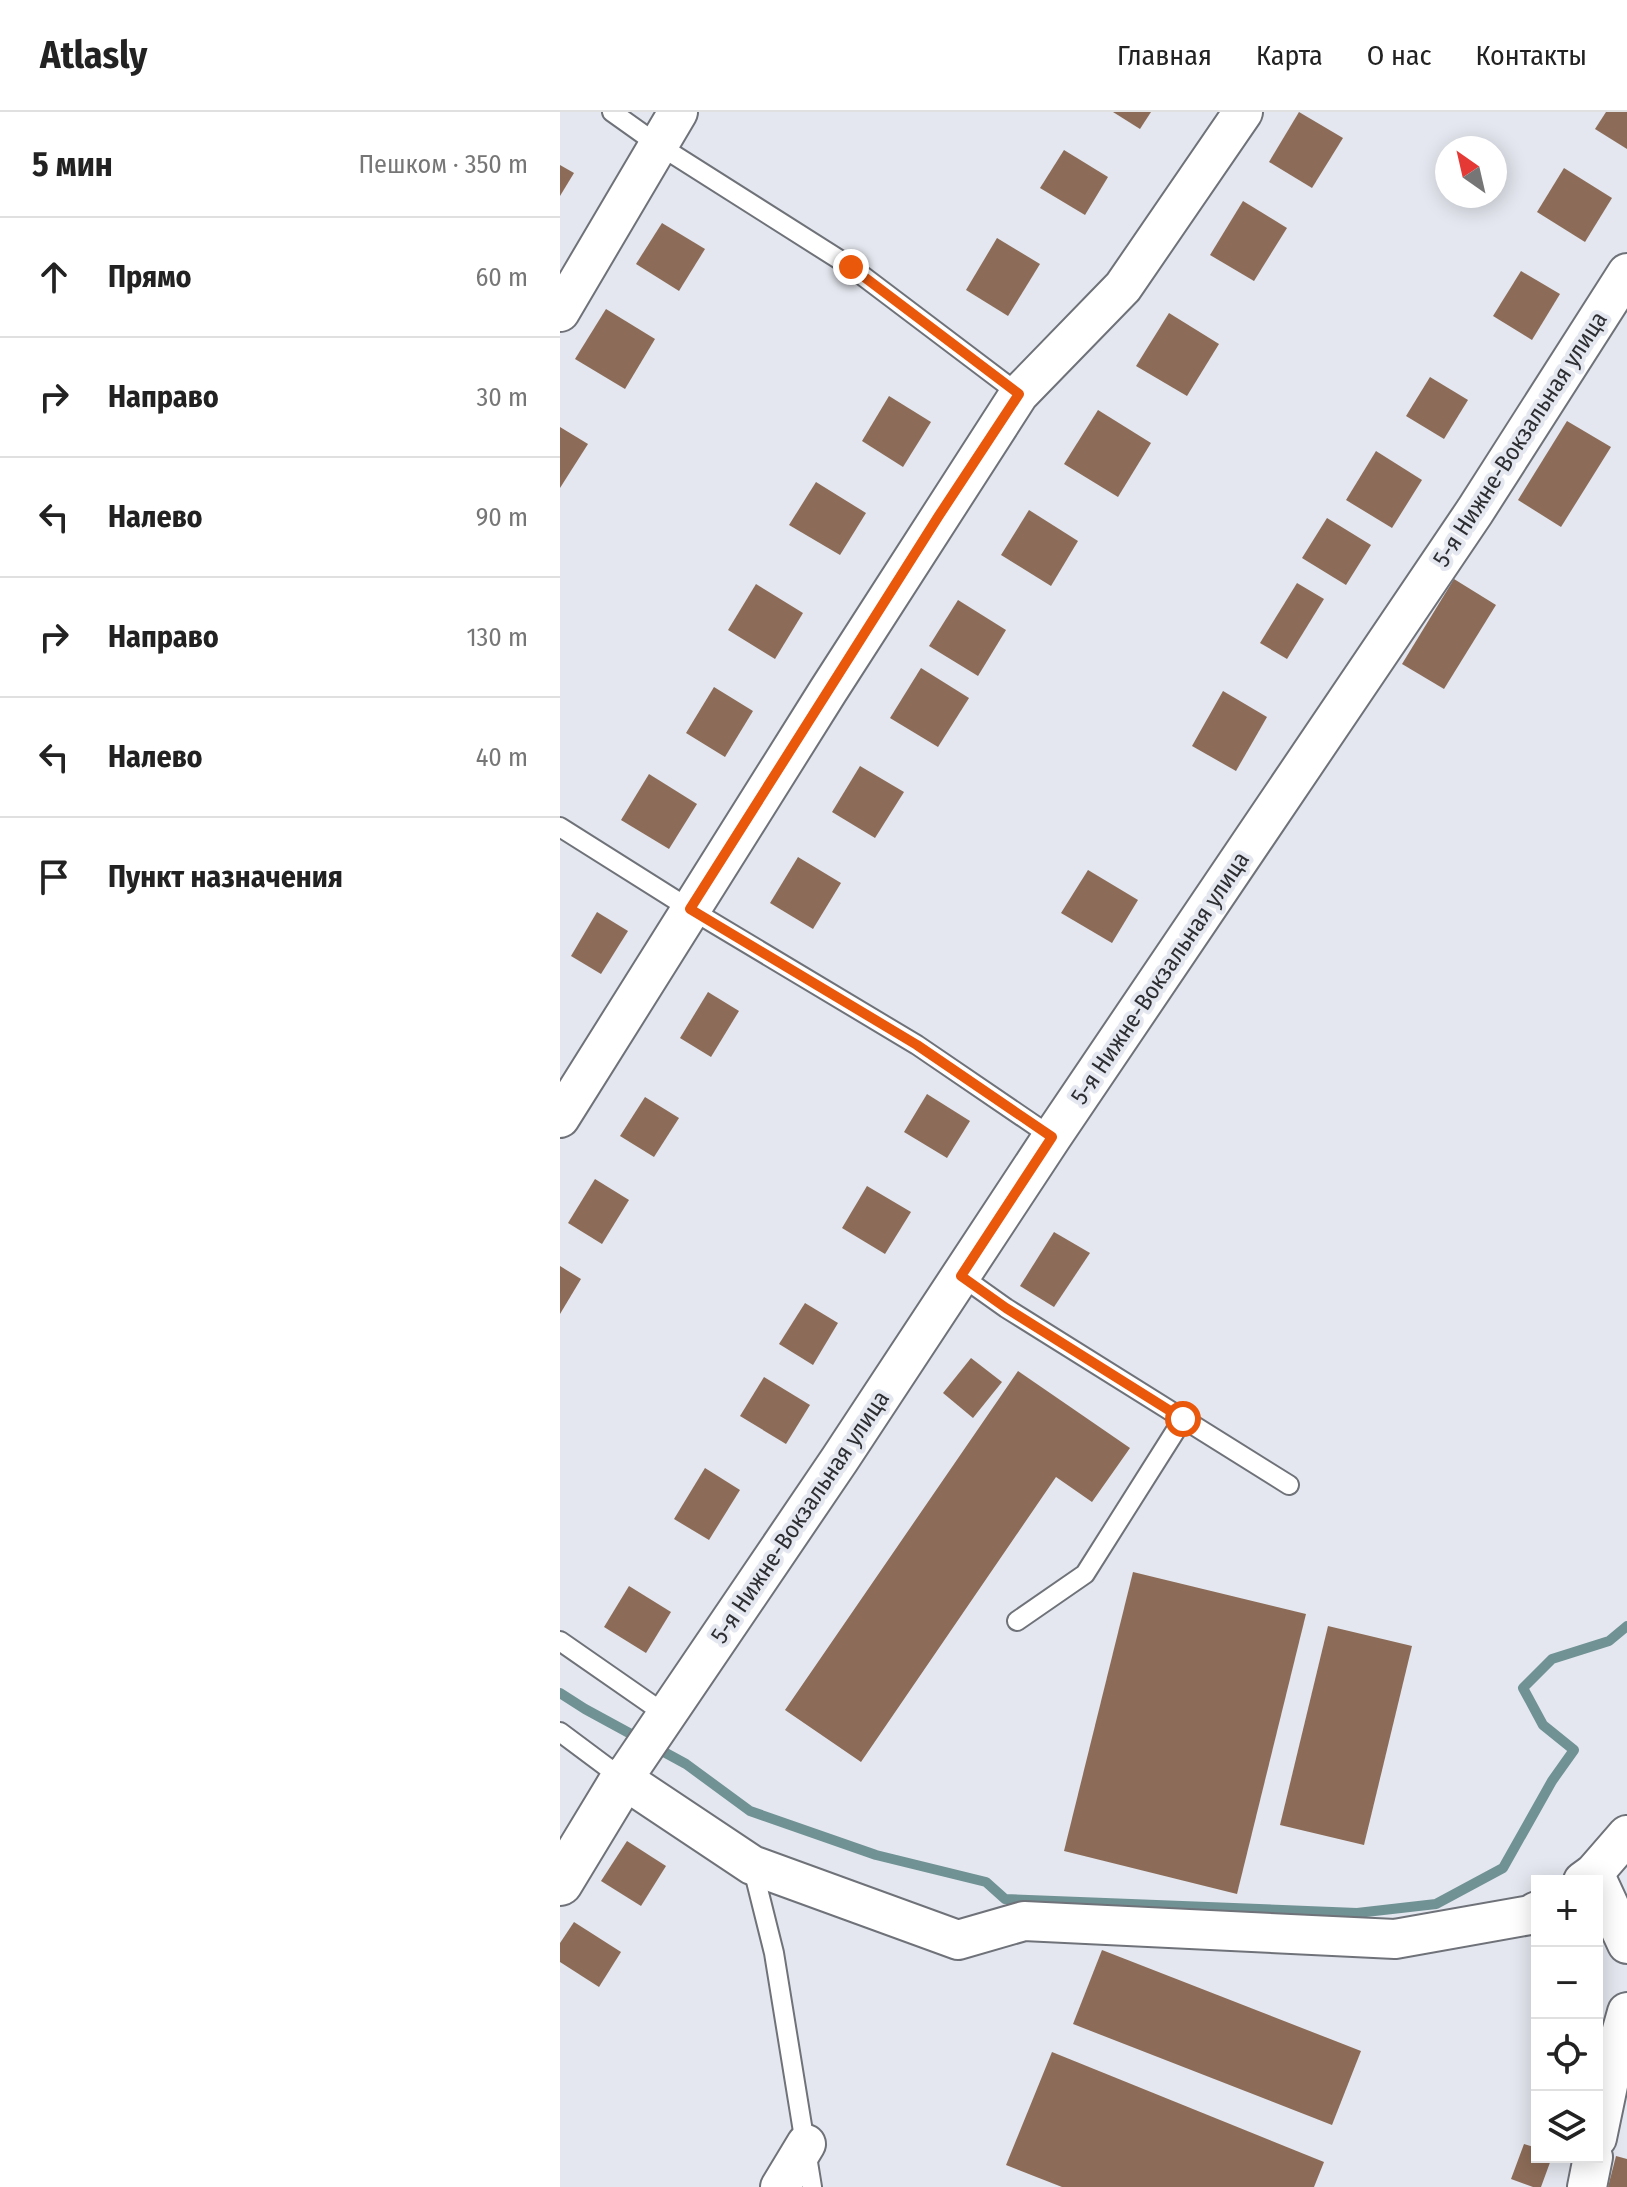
<!DOCTYPE html>
<html lang="ru">
<meta charset="utf-8">
<style>
:root{--surface:#fff;--page:#f2f2f2;--text:#222;--muted:#767676;--line:#e0e0e0}
body{margin:0;font-family:"Fira Sans Condensed",sans-serif;background:var(--page);color:var(--text)}
.controls{position:absolute;right:24px;bottom:24px;display:grid;overflow:hidden;border-radius:0px;box-shadow:0 4px 20px #0003}
.controls button{width:72px;height:72px;display:grid;place-items:center;padding:0;border:0;border-bottom:2px solid var(--line);background:var(--surface);color:var(--text);font:40px sans-serif}
.compass{position:absolute;left:875px;top:24px;width:72px;height:72px;border-radius:50%;background:var(--surface);box-shadow:0 4px 20px #0003;rotate:326deg}
.stop{position:absolute;width:24px;height:24px;margin:-18px;border:6px solid #ea580c;border-radius:50%;background:#fff}
.stop.end{background:#ea580c;border-color:#fff;box-shadow:0 2px 8px #0008}
.list{margin:0;padding:0;list-style:none}
h2{display:flex;justify-content:space-between;align-items:center;height:104px;margin:0;padding:0 32px;font-size:34px}
h2 small{font-size:26px;font-weight:400;color:var(--muted)}
.list li{display:grid;grid-template-columns:52px 1fr auto;gap:24px;align-items:center;box-sizing:border-box;height:120px;padding:0 32px;border-top:2px solid var(--line)}
.list b{display:block;font-size:30px;white-space:nowrap}
.list em{font-size:26px;font-style:normal;color:var(--muted)}
.icon{flex:none;width:44px;height:44px;fill:none;stroke:currentColor;stroke-width:2;stroke-linecap:round;stroke-linejoin:round}
.map{position:relative;flex:none;width:1067px;height:2075px;overflow:hidden}
header{display:flex;align-items:center;gap:48px;box-sizing:border-box;height:112px;padding:0 40px;background:var(--surface);border-bottom:2px solid var(--line)}
header strong{font-size:38px}
nav{display:flex;gap:44px;margin-inline-start:auto;font-size:28px}
main{display:flex}
aside{flex:1;background:var(--surface)}
.map>svg:first-child{display:block}
.lines{fill:none;stroke-linecap:round;stroke-linejoin:round}
.stream{stroke:#709294;stroke-width:10}
.building{fill:#8c6c58}
.service-casing{stroke:#6f7279;stroke-width:22}
.minor-casing{stroke:#6f7279;stroke-width:42}
.tertiary-casing{stroke:#6f7279;stroke-width:48}
.service{stroke:#fff;stroke-width:18}
.minor{stroke:#fff;stroke-width:38}
.tertiary{stroke:#fff;stroke-width:44}
.route{stroke:#ea580c;stroke-width:10}
.labels{text-anchor:middle;dominant-baseline:central;stroke-width:8;stroke-linejoin:round;paint-order:stroke}
.street-label{font-size:24px;fill:#2d2e32;stroke:#e4e7ef}
</style>
<header>
<strong>Atlasly</strong>
<nav><a>Главная</a><a>Карта</a><a>О нас</a><a>Контакты</a></nav>
</header>
<main>
<aside>
<h2>5 мин<small>Пешком · 350 m</small></h2>
<ul class="list">
<li><svg class="icon" aria-label="ahead" viewBox="0 0 24 24"><path d="M12 20V5M6 11l6-6 6 6"/></svg><div><b>Прямо</b></div><em>60 m</em></li>
<li><svg class="icon" aria-label="right" viewBox="0 0 24 24"><path d="M7 20v-9h11M14 6l5 5-5 5"/></svg><div><b>Направо</b></div><em>30 m</em></li>
<li><svg class="icon" aria-label="left" viewBox="0 0 24 24"><path d="M17 20v-9H6M10 6l-5 5 5 5"/></svg><div><b>Налево</b></div><em>90 m</em></li>
<li><svg class="icon" aria-label="right" viewBox="0 0 24 24"><path d="M7 20v-9h11M14 6l5 5-5 5"/></svg><div><b>Направо</b></div><em>130 m</em></li>
<li><svg class="icon" aria-label="left" viewBox="0 0 24 24"><path d="M17 20v-9H6M10 6l-5 5 5 5"/></svg><div><b>Налево</b></div><em>40 m</em></li>
<li><svg class="icon" aria-label="arrive" viewBox="0 0 24 24"><path d="M6 21V4h12l-3 4 3 4H6"/></svg><div><b>Пункт назначения</b></div></li>
</ul>
</aside>
<div class="map">
<svg width="1067" height="2075" viewBox="0 0 1067 2075">
<rect width="100%" height="100%" fill="#e4e7ef"/>
<g class="lines">
<!-- stream -->
<polyline class="stream" points="0,1581 25,1597 126,1652 190,1699 316,1743 426,1770 445,1787 797,1801 876,1792 943,1756 992,1669 1014,1638 983,1613 963,1576 992,1547 1049,1529 1067,1514"/>
</g>
<!-- building -->
<g class="building">
<polygon points="553,0 591,0 580,17"/>
<polygon points="739,0 783,26 752,76 709,50"/>
<polygon points="1046,0 1067,0 1067,37 1035,17"/>
<polygon points="504,38 548,65 525,103 480,76"/>
<polygon points="0,53 14,61 0,84"/>
<polygon points="1004,56 1052,86 1025,130 977,100"/>
<polygon points="683,89 727,116 694,169 650,143"/>
<polygon points="102,111 145,137 119,179 76,152"/>
<polygon points="437,126 480,152 448,204 406,178"/>
<polygon points="961,159 1000,182 972,228 933,204"/>
<polygon points="46,197 95,227 65,277 15,247"/>
<polygon points="609,201 659,232 627,284 576,254"/>
<polygon points="870,265 908,288 884,327 846,304"/>
<polygon points="329,284 371,310 343,355 302,329"/>
<polygon points="538,298 591,331 558,385 504,352"/>
<polygon points="1007,309 1051,335 1001,415 958,388"/>
<polygon points="0,315 28,332 0,376"/>
<polygon points="816,339 862,368 832,416 786,388"/>
<polygon points="256,370 306,401 280,443 229,413"/>
<polygon points="469,398 518,429 491,474 441,443"/>
<polygon points="767,406 811,433 786,473 742,446"/>
<polygon points="894,467 936,493 884,577 842,552"/>
<polygon points="737,471 764,487 727,547 700,531"/>
<polygon points="196,472 243,501 215,547 168,518"/>
<polygon points="398,488 446,518 418,564 369,534"/>
<polygon points="361,556 409,586 378,635 330,606"/>
<polygon points="154,575 193,599 165,645 126,621"/>
<polygon points="663,579 707,605 676,659 632,634"/>
<polygon points="300,654 344,680 315,726 272,700"/>
<polygon points="89,662 137,692 109,737 61,708"/>
<polygon points="238,745 281,771 253,817 210,791"/>
<polygon points="528,758 578,788 552,831 501,801"/>
<polygon points="37,800 68,819 41,862 11,844"/>
<polygon points="148,880 179,899 151,945 120,926"/>
<polygon points="367,982 410,1009 387,1046 344,1020"/>
<polygon points="85,985 119,1006 94,1045 60,1024"/>
<polygon points="35,1067 69,1088 42,1132 8,1111"/>
<polygon points="307,1074 351,1100 325,1142 282,1116"/>
<polygon points="494,1120 530,1141 494,1195 460,1174"/>
<polygon points="0,1154 21,1167 0,1202"/>
<polygon points="245,1191 278,1211 253,1253 219,1232"/>
<polygon points="411,1246 442,1270 413,1306 383,1281"/>
<polygon points="458,1259 570,1336 532,1390 496,1365 301,1650 225,1598"/>
<polygon points="204,1265 250,1293 226,1332 180,1304"/>
<polygon points="145,1356 180,1378 149,1428 114,1407"/>
<polygon points="573,1460 746,1502 677,1782 504,1739"/>
<polygon points="69,1474 111,1500 86,1541 44,1515"/>
<polygon points="768,1514 852,1534 804,1733 720,1713"/>
<polygon points="67,1729 106,1754 81,1794 41,1769"/>
<polygon points="14,1810 61,1840 39,1875 0,1850 0,1831"/>
<polygon points="542,1838 801,1939 772,2013 513,1912"/>
<polygon points="492,1940 764,2050 754,2075 502,2075 446,2053"/>
<polygon points="964,2032 977,2036 977,2045 992,2045 981,2075 973,2075 951,2067"/>
<polygon points="1056,2044 1067,2047 1067,2075 1048,2075"/>
</g>
<g class="lines">
<defs>
<g id="service">
<polyline points="52,0 97,32 291,155 459,282"/>
<polyline points="0,715 130,797 357,933 492,1025"/>
<polyline points="401,1164 446,1196 729,1373"/>
<polyline points="457,1509 525,1462 623,1307"/>
<polyline points="0,1529 105,1602"/>
<polyline points="0,1620 63,1667"/>
<polyline points="192,1753 214,1841 252,2075"/>
</g>
<g id="minor">
<polyline points="0,200 118,0"/>
<polyline points="0,1006 268,579 459,282 563,175 683,0"/>
<polyline points="1034,1761 1067,1832"/>
<polyline points="1023,1769 1034,1761 1067,1723"/>
<polyline points="977,1799 970,1803 835,1827 464,1809 398,1828 192,1753 63,1667 280,1347 492,1025 915,399 1067,161"/>
<polyline points="1037,2026 1052,1954 1067,1900"/>
<polyline points="220,2075 246,2032"/>
<polyline points="1027,2075 1033,2045"/>
</g>
<polyline id="tertiary" points="0,1771 63,1667"/>
</defs>
<!-- service casing -->
<use href="#service" class="service-casing"/>
<!-- minor casing -->
<use href="#minor" class="minor-casing"/>
<!-- tertiary casing -->
<use href="#tertiary" class="tertiary-casing"/>
<!-- service -->
<use href="#service" class="service"/>
<!-- minor -->
<use href="#minor" class="minor"/>
<!-- tertiary -->
<use href="#tertiary" class="tertiary"/>
</g>
<g class="lines">
<!-- route -->
<polyline class="route" points="291,155 459,282 378,405 130,797 357,933 492,1025 401,1164 446,1196 623,1307"/>
</g>
<g class="labels">
<!-- street labels -->
<g class="street-label">
<text transform="translate(960 327) rotate(-57)">5-я Нижне-Вокзальная улица</text>
<text transform="translate(600 866) rotate(-56)">5-я Нижне-Вокзальная улица</text>
<text transform="translate(240 1405) rotate(-56)">5-я Нижне-Вокзальная улица</text>
</g>
</g>
</svg>
<div class="controls">
<button>+</button>
<button>−</button>
<button><svg class="icon" aria-label="locate" viewBox="0 0 24 24"><circle cx="12" cy="12" r="6"/><path d="M12 2v4M12 18v4M2 12h4M18 12h4"/></svg></button>
<button><svg class="icon" aria-label="layers" viewBox="0 0 24 24"><path d="M12 4l9 5-9 5-9-5zM3 14l9 5 9-5"/></svg></button>
</div>
<svg class="compass" viewBox="-18 -18 36 36"><path d="M0-13l5 13h-10z" fill="#e53935"/><path d="M0 13l5-13h-10z" fill="#767676"/></svg>
<div class="stop" style="left:623px;top:1307px"></div>
<div class="stop end" style="left:291px;top:155px"></div>
</div>
</main>
